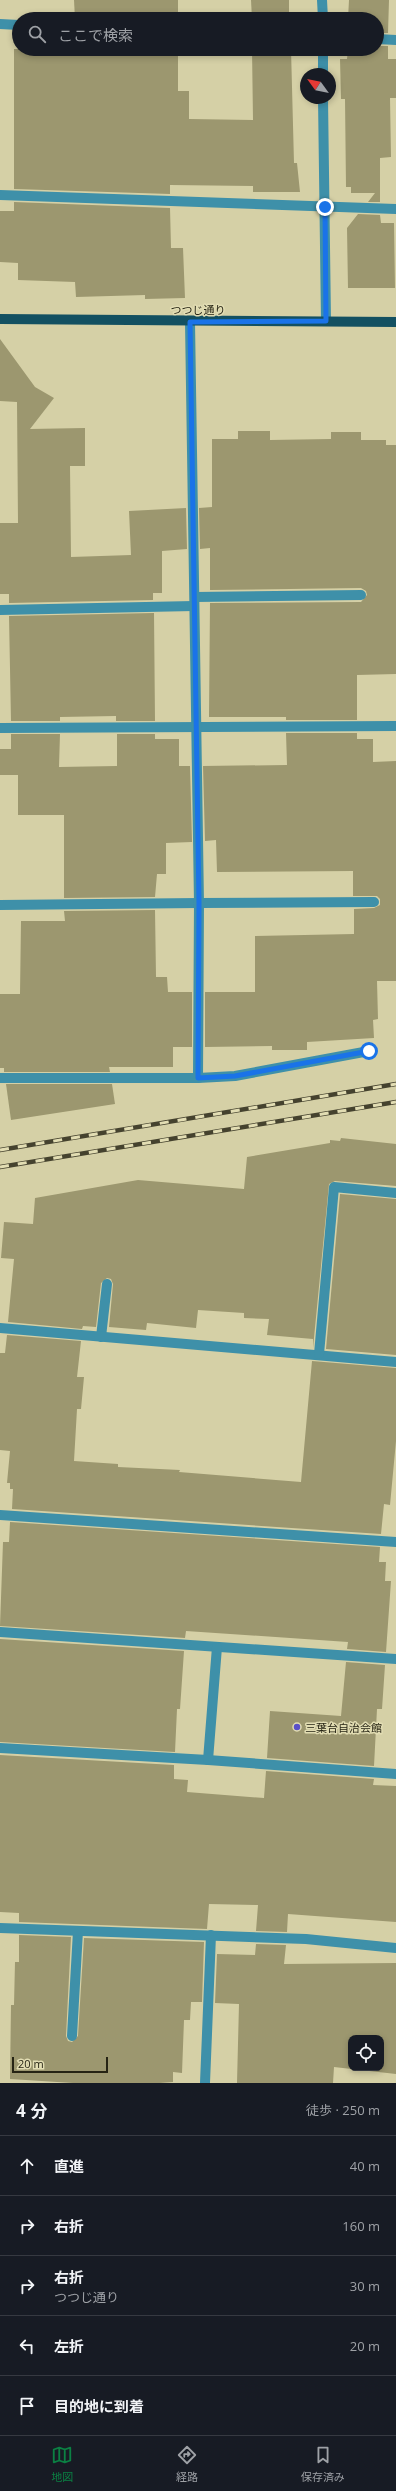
<!DOCTYPE html>
<html lang="ja">
<meta charset="utf-8">
<style>
:root{--surface:#171b24;--page:#242831;--text:#f1f3f6;--muted:#9ea1a6;--line:#363941;--accent:#0b8043}
body{margin:0;font-family:"Open Sans","Noto Sans JP",sans-serif;background:var(--page);color:var(--text)}
.controls{position:absolute;right:12px;bottom:12px;display:grid;overflow:hidden;border-radius:8px;box-shadow:0 2px 6px #0003}
.controls button{width:36px;height:36px;display:grid;place-items:center;padding:0;border:0;border-bottom:1px solid var(--line);background:var(--surface);color:var(--text);font:20px sans-serif}
.compass{position:absolute;left:300px;top:68px;width:36px;height:36px;border-radius:50%;background:var(--surface);box-shadow:0 2px 6px #0003;rotate:303deg}
.scale{position:absolute;left:12px;bottom:10px;width:96px;box-sizing:border-box;padding-left:4px;border:2px solid #262414;border-top:0;font-size:11px;line-height:14px;white-space:nowrap;color:#262414;-webkit-text-stroke:3px #e2ddb3;paint-order:stroke}
.stop{position:absolute;width:12px;height:12px;margin:-9px;border:3px solid #1a73e8;border-radius:50%;background:#fff}
.stop.end{background:#1a73e8;border-color:#fff;box-shadow:0 1px 4px #0008}
.list{margin:0;padding:0;list-style:none}
h2{display:flex;justify-content:space-between;align-items:center;height:52px;margin:0;padding:0 16px;font-size:17px}
h2 small{font-size:13px;font-weight:400;color:var(--muted)}
.list li{display:grid;grid-template-columns:26px 1fr auto;gap:12px;align-items:center;box-sizing:border-box;height:60px;padding:0 16px;border-top:1px solid var(--line)}
.list b{display:block;font-size:15px;white-space:nowrap}
.list p{margin:0;font-size:13px;white-space:nowrap;color:var(--muted)}
.list em{font-size:13px;font-style:normal;color:var(--muted)}
.icon{flex:none;width:22px;height:22px;fill:none;stroke:currentColor;stroke-width:2;stroke-linecap:round;stroke-linejoin:round}
.map{position:relative;flex:none;width:396px;height:2083px;overflow:hidden}
.search{position:absolute;background:var(--surface);box-shadow:0 2px 6px #0003;left:12px;right:12px;top:12px;height:44px;display:flex;align-items:center;gap:10px;box-sizing:border-box;padding:0 14px;border-radius:22px;color:var(--muted);font-size:15px}
.sheet{height:352px;background:var(--surface)}
nav{display:flex;justify-content:space-around;align-items:center;box-sizing:border-box;height:56px;border-top:1px solid var(--line);background:var(--surface);font-size:11px;color:var(--muted)}
nav a{display:grid;justify-items:center;gap:2px}
nav .on{color:var(--accent)}
.map>svg:first-child{display:block}
.building{fill:#9c976f;fill-rule:evenodd}
.lines{fill:none;stroke-linecap:round;stroke-linejoin:round}
.service{stroke:#3e90a9;stroke-width:10}
.minor{stroke:#3e90a9;stroke-width:10}
.primary{stroke:#135061;stroke-width:10}
.rail-casing{stroke:#45422e;stroke-width:4.5}
.rail{stroke:#e2ddb3;stroke-width:3;stroke-dasharray:9;stroke-linecap:butt}
.route{stroke:#1a73e8;stroke-width:5}
.poi-dot{fill:#5a50c8;stroke:#e2ddb3;stroke-width:1.5}
.labels{text-anchor:middle;dominant-baseline:central;stroke-width:3;stroke-linejoin:round;paint-order:stroke}
.street-label{font-size:11px;fill:#262414;stroke:#e2ddb3}
.poi-label{font-size:11px;fill:#262414;stroke:#e2ddb3;text-anchor:start}
</style>
<div class="map">
<svg width="396" height="2083" viewBox="0 0 396 2083">
<rect width="100%" height="100%" fill="#d5d0a6"/>
<!-- building -->
<g class="building">
<polygon points="74,0 178,0 178,19 75,19"/>
<polygon points="251,0 289,0 289,19 252,19"/>
<polygon points="349,0 389,0 388,33 377,33 377,19 348,19"/>
<polygon points="377,46 388,46 388,59 396,59 396,98 390,98 391,157 380,158 380,202 368,202 375,193 351,193 351,187 346,187 345,99 341,99 340,59 347,59 348,49 377,49"/>
<polygon points="14,49 178,49 178,91 189,91 189,119 253,120 252,49 291,49 294,163 297,163 300,192 253,192 253,186 170,185 170,194 14,189"/>
<polygon points="14,202 170,208 171,248 183,248 185,298 145,299 145,295 76,297 75,282 18,280 18,263 0,262 0,211 14,211"/>
<polygon points="358,214 380,215 381,223 394,223 395,288 348,288 347,228"/>
<polygon points="0,339 35,387 54,398 30,429 85,428 85,466 70,466 71,557 131,555 129,511 186,508 187,549 162,551 162,593 153,593 153,600 9,603 9,594 0,594 0,523 18,523 17,402 0,401"/>
<polygon points="238,431 270,431 270,440 331,439 331,432 361,432 361,440 386,440 386,445 396,445 396,674 357,675 357,720 286,720 286,717 209,717 210,603 361,602 367,595 366,591 361,588 210,590 210,548 200,549 199,508 212,507 212,439 238,439"/>
<polygon points="154,613 155,721 116,721 116,716 60,717 60,721 11,721 9,616"/>
<polygon points="286,733 357,733 357,739 373,739 373,762 396,761 396,981 377,981 378,1019 373,1020 374,1038 307,1042 307,1050 272,1050 272,1046 205,1047 205,992 255,992 255,936 354,934 354,909 374,908 380,905 380,899 377,896 353,896 353,871 217,872 216,840 205,841 203,766 287,765"/>
<polygon points="11,734 60,734 59,767 117,766 117,734 155,734 155,739 179,739 179,766 190,766 192,842 166,843 166,874 157,874 155,897 64,898 64,815 18,815 18,775 0,775 0,749 11,749"/>
<polygon points="155,910 156,977 167,977 168,992 192,992 192,1047 173,1047 173,1067 109,1067 110,1072 4,1072 4,1068 0,1068 0,994 20,994 21,921 65,921 64,911"/>
<polygon points="6,1084 112,1084 115,1104 11,1120"/>
<polygon points="341,1138 396,1144 396,1186 335,1181 329,1184 313,1348 313,1339 267,1335 269,1319 244,1318 244,1313 198,1310 196,1328 147,1323 146,1330 109,1327 113,1284 111,1279 107,1278 101,1283 96,1327 83,1326 82,1329 8,1322 14,1259 1,1258 4,1222 33,1224 35,1198 138,1180 244,1189 247,1157 330,1143 330,1140 340,1141"/>
<polygon points="340,1194 396,1199 396,1355 326,1349"/>
<polygon points="7,1335 81,1341 77,1377 84,1377 81,1409 77,1409 74,1461 118,1464 118,1467 180,1470 179,1472 301,1482 312,1361 396,1368 396,1441 390,1505 384,1504 381,1534 12,1509 13,1489 10,1489 10,1483 7,1483 10,1451 0,1450 0,1353 5,1353"/>
<polygon points="10,1522 380,1547 379,1562 386,1562 385,1581 391,1581 386,1652 347,1649 348,1642 186,1631 185,1638 0,1626 3,1542 9,1542"/>
<polygon points="0,1639 184,1651 180,1709 177,1709 175,1752 0,1742"/>
<polygon points="346,1662 385,1665 382,1709 377,1709 374,1766 267,1758 270,1711 341,1716"/>
<polygon points="0,1755 174,1765 174,1779 188,1780 187,1792 264,1798 266,1771 374,1779 373,1785 396,1786 396,1922 288,1914 287,1932 256,1931 258,1905 209,1904 207,1929 19,1922 19,1913 0,1912"/>
<polygon points="19,1935 71,1937 66,2036 68,2041 72,2042 78,2036 84,1938 204,1942 202,2002 191,2002 190,2020 184,2020 182,2073 173,2072 173,2082 160,2083 73,2083 10,2079 11,2005 14,2005 15,1962 19,1962"/>
<path d="M256,1944L286,1945L284,1964L396,1963V2074L334,2067L333,2083H237L239,2004L215,2003L217,1954L255,1955ZM351,2038H381V2068H351Z"/>
</g>
<g class="lines">
<!-- service -->
<g class="service">
<polyline points="195,597 361,595"/>
<polyline points="199,903 374,902"/>
<polyline points="198,1078 235,1076 369,1051"/>
<polyline points="101,1337 107,1284"/>
<polyline points="72,2036 78,1931"/>
<polyline points="205,2083 211,1935"/>
</g>
<!-- minor -->
<g class="minor">
<polyline points="322,0 323,19"/>
<polyline points="0,24 19,25"/>
<polyline points="377,39 396,40"/>
<polyline points="323,49 323,74"/>
<polyline points="323,98 326,321"/>
<polyline points="0,195 396,209"/>
<polyline points="0,610 194,606"/>
<polyline points="0,728 396,726"/>
<polyline points="0,905 199,903"/>
<polyline points="0,1078 198,1078 199,903 190,322"/>
<polyline points="0,1328 396,1362"/>
<polyline points="319,1354 334,1187 396,1193"/>
<polyline points="0,1515 396,1542"/>
<polyline points="0,1632 396,1659"/>
<polyline points="0,1748 208,1760 396,1774"/>
<polyline points="208,1760 217,1647"/>
<polyline points="0,1928 306,1939 396,1948"/>
</g>
<!-- primary -->
<polyline class="primary" points="0,319 396,322"/>
<defs>
<g id="rail">
<polyline points="0,1150 396,1084"/>
<polyline points="0,1167 396,1102"/>
</g>
</defs>
<!-- rail casing -->
<use href="#rail" class="rail-casing"/>
<!-- rail -->
<use href="#rail" class="rail"/>
</g>
<g class="lines">
<!-- route -->
<polyline class="route" points="325,207 326,321 190,322 199,903 198,1078 235,1076 369,1051"/>
</g>
<!-- markers -->
<circle class="poi-dot" cx="297" cy="1727" r="4"/>
<g class="labels">
<!-- street labels -->
<g class="street-label">
<text x="198" y="309">つつじ通り</text>
</g>
<!-- poi labels -->
<g class="poi-label">
<text x="305" y="1727">三葉台自治会館</text>
</g>
</g>
</svg>
<div class="controls">
<button><svg class="icon" aria-label="locate" viewBox="0 0 24 24"><circle cx="12" cy="12" r="6"/><path d="M12 2v4M12 18v4M2 12h4M18 12h4"/></svg></button>
</div>
<svg class="compass" viewBox="-18 -18 36 36"><path d="M0-13l5 13h-10z" fill="#e53935"/><path d="M0 13l5-13h-10z" fill="#9ea1a6"/></svg>
<div class="scale">20 m</div>
<div class="stop" style="left:369px;top:1051px"></div>
<div class="stop end" style="left:325px;top:207px"></div>
<div class="search"><svg class="icon" aria-label="search" viewBox="0 0 24 24"><circle cx="10" cy="10" r="6"/><path d="M15 15l6 6"/></svg>ここで検索</div>
</div>
<section class="sheet">
<h2>4 分<small>徒歩 · 250 m</small></h2>
<ul class="list">
<li><svg class="icon" aria-label="ahead" viewBox="0 0 24 24"><path d="M12 20V5M6 11l6-6 6 6"/></svg><div><b>直進</b></div><em>40 m</em></li>
<li><svg class="icon" aria-label="right" viewBox="0 0 24 24"><path d="M7 20v-9h11M14 6l5 5-5 5"/></svg><div><b>右折</b></div><em>160 m</em></li>
<li><svg class="icon" aria-label="right" viewBox="0 0 24 24"><path d="M7 20v-9h11M14 6l5 5-5 5"/></svg><div><b>右折</b><p>つつじ通り</p></div><em>30 m</em></li>
<li><svg class="icon" aria-label="left" viewBox="0 0 24 24"><path d="M17 20v-9H6M10 6l-5 5 5 5"/></svg><div><b>左折</b></div><em>20 m</em></li>
<li><svg class="icon" aria-label="arrive" viewBox="0 0 24 24"><path d="M6 21V4h12l-3 4 3 4H6"/></svg><div><b>目的地に到着</b></div></li>
</ul>
</section>
<nav>
<a class="on"><svg class="icon" aria-label="map" viewBox="0 0 24 24"><path d="M3 6l6-2 6 2 6-2v14l-6 2-6-2-6 2zM9 4v14M15 6v14"/></svg>地図</a>
<a><svg class="icon" aria-label="directions" viewBox="0 0 24 24"><path d="M12 3l9 9-9 9-9-9zM9 14v-3h6M13 9l2 2-2 2"/></svg>経路</a>
<a><svg class="icon" aria-label="saved" viewBox="0 0 24 24"><path d="M7 4h10v16l-5-4-5 4z"/></svg>保存済み</a>
</nav>
